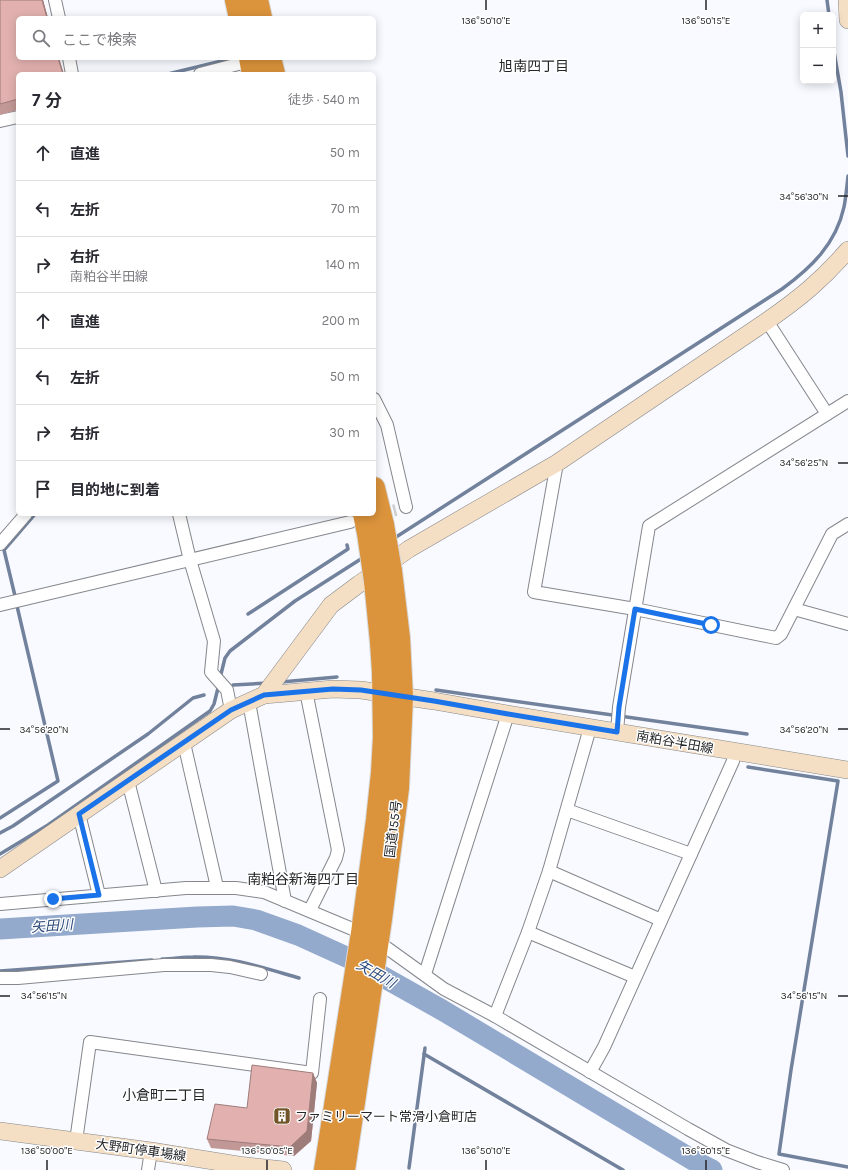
<!DOCTYPE html>
<html lang="ja">
<meta charset="utf-8">
<style>
:root{--surface:#fff;--page:#f7f7f7;--text:#2b2b33;--muted:#7c7c81;--line:#e1e1e2}
body{margin:0;font-family:Karla,"Noto Sans JP",sans-serif;background:var(--page);color:var(--text)}
.controls{position:absolute;right:12px;top:12px;display:grid;overflow:hidden;border-radius:6px;box-shadow:0 2px 10px #0003}
.controls button{width:36px;height:36px;display:grid;place-items:center;padding:0;border:0;border-bottom:1px solid var(--line);background:var(--surface);color:var(--text);font:20px sans-serif}
.stop{position:absolute;width:12px;height:12px;margin:-9px;border:3px solid #1a73e8;border-radius:50%;background:#fff}
.stop.end{background:#1a73e8;border-color:#fff;box-shadow:0 1px 4px #0008}
.list{margin:0;padding:0;list-style:none}
h2{display:flex;justify-content:space-between;align-items:center;height:52px;margin:0;padding:0 16px;font-size:17px}
h2 small{font-size:13px;font-weight:400;color:var(--muted)}
.list li{display:grid;grid-template-columns:26px 1fr auto;gap:12px;align-items:center;box-sizing:border-box;height:56px;padding:0 16px;border-top:1px solid var(--line)}
.list b{display:block;font-size:15px;white-space:nowrap}
.list p{margin:0;font-size:13px;white-space:nowrap;color:var(--muted)}
.list em{font-size:13px;font-style:normal;color:var(--muted)}
.icon{flex:none;width:22px;height:22px;fill:none;stroke:currentColor;stroke-width:2;stroke-linecap:round;stroke-linejoin:round}
.map{position:relative;flex:none;width:848px;height:1170px;overflow:hidden}
.search{position:absolute;background:var(--surface);box-shadow:0 2px 10px #0003;left:16px;top:16px;width:360px;height:44px;display:flex;align-items:center;gap:10px;box-sizing:border-box;padding:0 14px;border-radius:6px;color:var(--muted);font-size:15px}
.panel{position:absolute;background:var(--surface);box-shadow:0 2px 10px #0003;left:16px;top:72px;width:360px;height:444px;border-radius:6px}
.map>svg:first-child{display:block}
.lines{fill:none;stroke-linecap:round;stroke-linejoin:round}
.stream{stroke:#72829c;stroke-width:3.5}
.river{stroke:#93aacd;stroke-width:21}
.street-tunnel{stroke:#cfd0d4;stroke-width:12;stroke-dasharray:12 6;stroke-linecap:butt}
.street-casing{stroke:#85878c;stroke-width:14}
.secondary-casing{stroke:#85878c;stroke-width:18}
.highway-casing{stroke:#d8d8d8;stroke-width:24}
.street{stroke:#fff;stroke-width:12}
.secondary{stroke:#f4dfc4;stroke-width:17}
.highway{stroke:#db933c;stroke-width:22}
.highway-bridge-casing{stroke:#d8d8d8;stroke-width:24;stroke-linecap:butt}
.highway-bridge{stroke:#db933c;stroke-width:22}
.wall{fill:#c29896}
.shaded-wall{fill:#9e7c7a}
.building{fill:#e2b1af;stroke:#9e7c7a}
.route{stroke:#1a73e8;stroke-width:5}
.ticks{fill:none;stroke:#252628;stroke-width:1.5}
.labels{text-anchor:middle;dominant-baseline:central;stroke-width:3;stroke-linejoin:round;paint-order:stroke}
.street-label{font-size:13px;fill:#252628;stroke:#fff}
.poi-label{font-size:13px;fill:#252628;stroke:#fff;text-anchor:start}
.neighbourhood-label{font-size:14px;fill:#252628;stroke:#fff}
.water-label{font-size:14px;font-style:italic;fill:#2c4b7a;stroke:#fff}
.ticks-label{font-size:10px;text-anchor:middle;fill:#252628;stroke:#fff;stroke-width:3;stroke-linejoin:round;paint-order:stroke}
</style>
<div class="map">
<svg width="848" height="1170" viewBox="0 0 848 1170">
<rect width="100%" height="100%" fill="#f9faff"/>
<g class="lines">
<!-- stream -->
<g class="stream">
<polyline points="827,0 829,15"/>
<polyline points="833,46 841,92 848,156"/>
<polyline points="168,74 234,58"/>
<path d="M393,539L782,289C811,268 836,244 844,207C846,197 847,186 848,176"/>
<polyline points="15,596 4,550 35,514"/>
<polyline points="248,614 348,549 347,545"/>
<polyline points="220,678 225,658 230,651 295,601 364,557"/>
<polyline points="281,682 337,677"/>
<polyline points="233,685 267,683"/>
<polyline points="436,690 747,734"/>
<polyline points="748,767 838,781 791,1070 779,1154 848,1167"/>
<polyline points="0,818 58,781 17,606"/>
<polyline points="0,833 13,826 148,734 193,698 204,695"/>
<polyline points="0,854 48,825 210,711 214,704 219,684"/>
<path d="M162,959C172,959 183,957 193,957C229,956 264,968 299,978"/>
<polyline points="0,971 152,960"/>
<polyline points="424,1054 623,1170"/>
<polyline points="409,1168 425,1048"/>
</g>
<!-- river -->
<polyline class="river" points="0,929 197,917 233,916 256,920 298,935 353,960 442,1010 698,1163 712,1170"/>
<!-- street-tunnel -->
<polyline class="street-tunnel" points="376,515 396,510"/>
<defs>
<g id="street">
<polyline points="55,0 59,18"/>
<polyline points="69,58 72,74"/>
<polyline points="200,74 250,61"/>
<polyline points="0,121 18,117"/>
<polyline points="767,321 827,414"/>
<polyline points="374,399 387,425 406,507"/>
<polyline points="557,463 534,592 635,609 776,638 781,634 832,534 848,524"/>
<polyline points="179,514 190,560 214,641 211,672 227,690 231,710"/>
<polyline points="0,544 26,514"/>
<polyline points="0,605 350,522"/>
<polyline points="794,609 848,624"/>
<polyline points="306,691 338,850 336,858 310,910"/>
<polyline points="249,702 285,901"/>
<polyline points="617,732 619,707 649,526 848,401"/>
<polyline points="184,743 217,887"/>
<polyline points="128,781 156,891"/>
<polyline points="567,810 691,854"/>
<polyline points="79,814 99,895"/>
<polyline points="549,871 661,920"/>
<polyline points="0,904 186,888 236,888 264,892 362,933 387,948 444,989 495,1016 688,1129 726,1150 757,1162 783,1170"/>
<polyline points="528,932 635,977"/>
<polyline points="425,974 508,714"/>
<polyline points="0,978 18,978 164,965 211,965 230,967 261,974"/>
<polyline points="495,1016 528,932 549,871 590,728"/>
<polyline points="590,1072 604,1047 733,761 734,752"/>
<polyline points="76,1141 90,1042 312,1073 320,999"/>
<polyline points="148,1170 151,1151"/>
</g>
<g id="secondary">
<polyline points="847,0 848,20"/>
<polyline points="264,695 333,689 361,690 434,701 508,714 848,770"/>
<path d="M0,869L231,710L264,695L331,605L359,584L409,549L557,463L767,321C800,298 822,280 848,250"/>
<polyline points="0,1131 151,1151 238,1165 283,1170"/>
</g>
<g id="highway">
<polyline points="236,0 240,18"/>
<polyline points="257,0 261,18"/>
<polyline points="250,58 253,74"/>
<polyline points="270,58 274,74"/>
<polyline points="374,488 383,525"/>
<polyline points="364,514 368,533"/>
<polyline points="325,1170 362,933 377,820 382,773 384,737 383,672 381,642 375,581"/>
<polyline points="344,1170 381,919 398,788 402,697 399,638 391,571"/>
</g>
</defs>
<!-- street casing -->
<use href="#street" class="street-casing"/>
<!-- secondary casing -->
<use href="#secondary" class="secondary-casing"/>
<!-- highway casing -->
<use href="#highway" class="highway-casing"/>
<!-- street -->
<use href="#street" class="street"/>
<!-- secondary -->
<use href="#secondary" class="secondary"/>
<!-- highway -->
<use href="#highway" class="highway"/>
<defs>
<g id="highway-bridge">
<polyline points="383,525 391,571"/>
<polyline points="368,533 375,581"/>
</g>
</defs>
<!-- highway-bridge casing -->
<use href="#highway-bridge" class="highway-bridge-casing"/>
<!-- highway-bridge -->
<use href="#highway-bridge" class="highway-bridge"/>
</g>
<!-- wall -->
<g class="wall">
<polygon points="0,0 43,0 48,18 18,18 18,110 0,115"/>
<polygon points="313,1073 317,1083 311,1141 294,1156 211,1148 207,1139 247,1108"/>
</g>
<!-- shaded-wall -->
<g class="shaded-wall">
<polygon points="42,0 43,0 48,18 47,18"/>
<polygon points="58,58 59,58 64,74 63,74"/>
<polygon points="313,1073 317,1083 311,1141 294,1156 290,1147"/>
</g>
<!-- building -->
<g class="building">
<polygon points="0,0 42,0 47,18 18,18 18,58 58,58 63,74 18,74 18,99 0,104"/>
<polygon points="252,1065 313,1073 307,1131 290,1147 207,1139 215,1104 247,1108"/>
</g>
<g class="lines">
<!-- route -->
<polyline class="route" points="53,899 99,895 79,814 231,710 264,695 333,689 361,690 434,701 508,714 617,732 619,707 635,609 711,625"/>
</g>
<!-- ticks -->
<path class="ticks" d="M486,0V10M706,0V10M838,196H848M838,463H848M0,729H10M838,729H848M0,996H10M838,996H848M47,1160V1170M267,1160V1170M486,1160V1170M706,1160V1170"/>
<!-- icons -->
<defs>
<symbol id="building-square" viewBox="-11 -11 22 22"><rect x="-9" y="-9" width="18" height="18" rx="4" fill="#715428" stroke="#fff"/><path d="M-4-6H4V6H1V3H-1V6H-4ZM-2.5-4.3h1.7v1.8h-1.7ZM.8-4.3h1.7v1.8H.8ZM-2.5-1h1.7V.8h-1.7ZM.8-1h1.7V.8H.8Z" fill="#fff"/></symbol>
</defs>
<g fill-rule="evenodd">
<use href="#building-square" x="272" y="1106" width="20" height="20"/>
</g>
<g class="labels">
<!-- street labels -->
<g class="street-label">
<text transform="translate(675 742) rotate(10)">南粕谷半田線</text>
<text transform="translate(393 829) rotate(-83)">国道155号</text>
<text transform="translate(141 1150) rotate(8)">大野町停車場線</text>
</g>
<!-- poi labels -->
<g class="poi-label">
<text x="295" y="1116">ファミリーマート常滑小倉町店</text>
</g>
<!-- neighbourhood labels -->
<g class="neighbourhood-label">
<text x="534" y="66">旭南四丁目</text>
<text x="303" y="879">南粕谷新海四丁目</text>
<text x="164" y="1095">小倉町二丁目</text>
</g>
<!-- water labels -->
<g class="water-label">
<text transform="translate(52 926) rotate(-4)">矢田川</text>
<text transform="translate(376 974) rotate(30)">矢田川</text>
</g>
</g>
<g class="ticks-label">
<text x="486" y="24">136°50'10"E</text>
<text x="706" y="24">136°50'15"E</text>
<text x="804" y="200">34°56'30"N</text>
<text x="804" y="466">34°56'25"N</text>
<text x="44" y="733">34°56'20"N</text>
<text x="804" y="733">34°56'20"N</text>
<text x="44" y="999">34°56'15"N</text>
<text x="804" y="999">34°56'15"N</text>
<text x="47" y="1154">136°50'00"E</text>
<text x="267" y="1154">136°50'05"E</text>
<text x="486" y="1154">136°50'10"E</text>
<text x="706" y="1154">136°50'15"E</text>
</g>
</svg>
<div class="controls">
<button>+</button>
<button>−</button>
</div>
<div class="stop" style="left:711px;top:625px"></div>
<div class="stop end" style="left:53px;top:899px"></div>
<div class="search"><svg class="icon" aria-label="search" viewBox="0 0 24 24"><circle cx="10" cy="10" r="6"/><path d="M15 15l6 6"/></svg>ここで検索</div>
<section class="panel">
<h2>7 分<small>徒歩 · 540 m</small></h2>
<ul class="list">
<li><svg class="icon" aria-label="ahead" viewBox="0 0 24 24"><path d="M12 20V5M6 11l6-6 6 6"/></svg><div><b>直進</b></div><em>50 m</em></li>
<li><svg class="icon" aria-label="left" viewBox="0 0 24 24"><path d="M17 20v-9H6M10 6l-5 5 5 5"/></svg><div><b>左折</b></div><em>70 m</em></li>
<li><svg class="icon" aria-label="right" viewBox="0 0 24 24"><path d="M7 20v-9h11M14 6l5 5-5 5"/></svg><div><b>右折</b><p>南粕谷半田線</p></div><em>140 m</em></li>
<li><svg class="icon" aria-label="ahead" viewBox="0 0 24 24"><path d="M12 20V5M6 11l6-6 6 6"/></svg><div><b>直進</b></div><em>200 m</em></li>
<li><svg class="icon" aria-label="left" viewBox="0 0 24 24"><path d="M17 20v-9H6M10 6l-5 5 5 5"/></svg><div><b>左折</b></div><em>50 m</em></li>
<li><svg class="icon" aria-label="right" viewBox="0 0 24 24"><path d="M7 20v-9h11M14 6l5 5-5 5"/></svg><div><b>右折</b></div><em>30 m</em></li>
<li><svg class="icon" aria-label="arrive" viewBox="0 0 24 24"><path d="M6 21V4h12l-3 4 3 4H6"/></svg><div><b>目的地に到着</b></div></li>
</ul>
</section>
</div>
